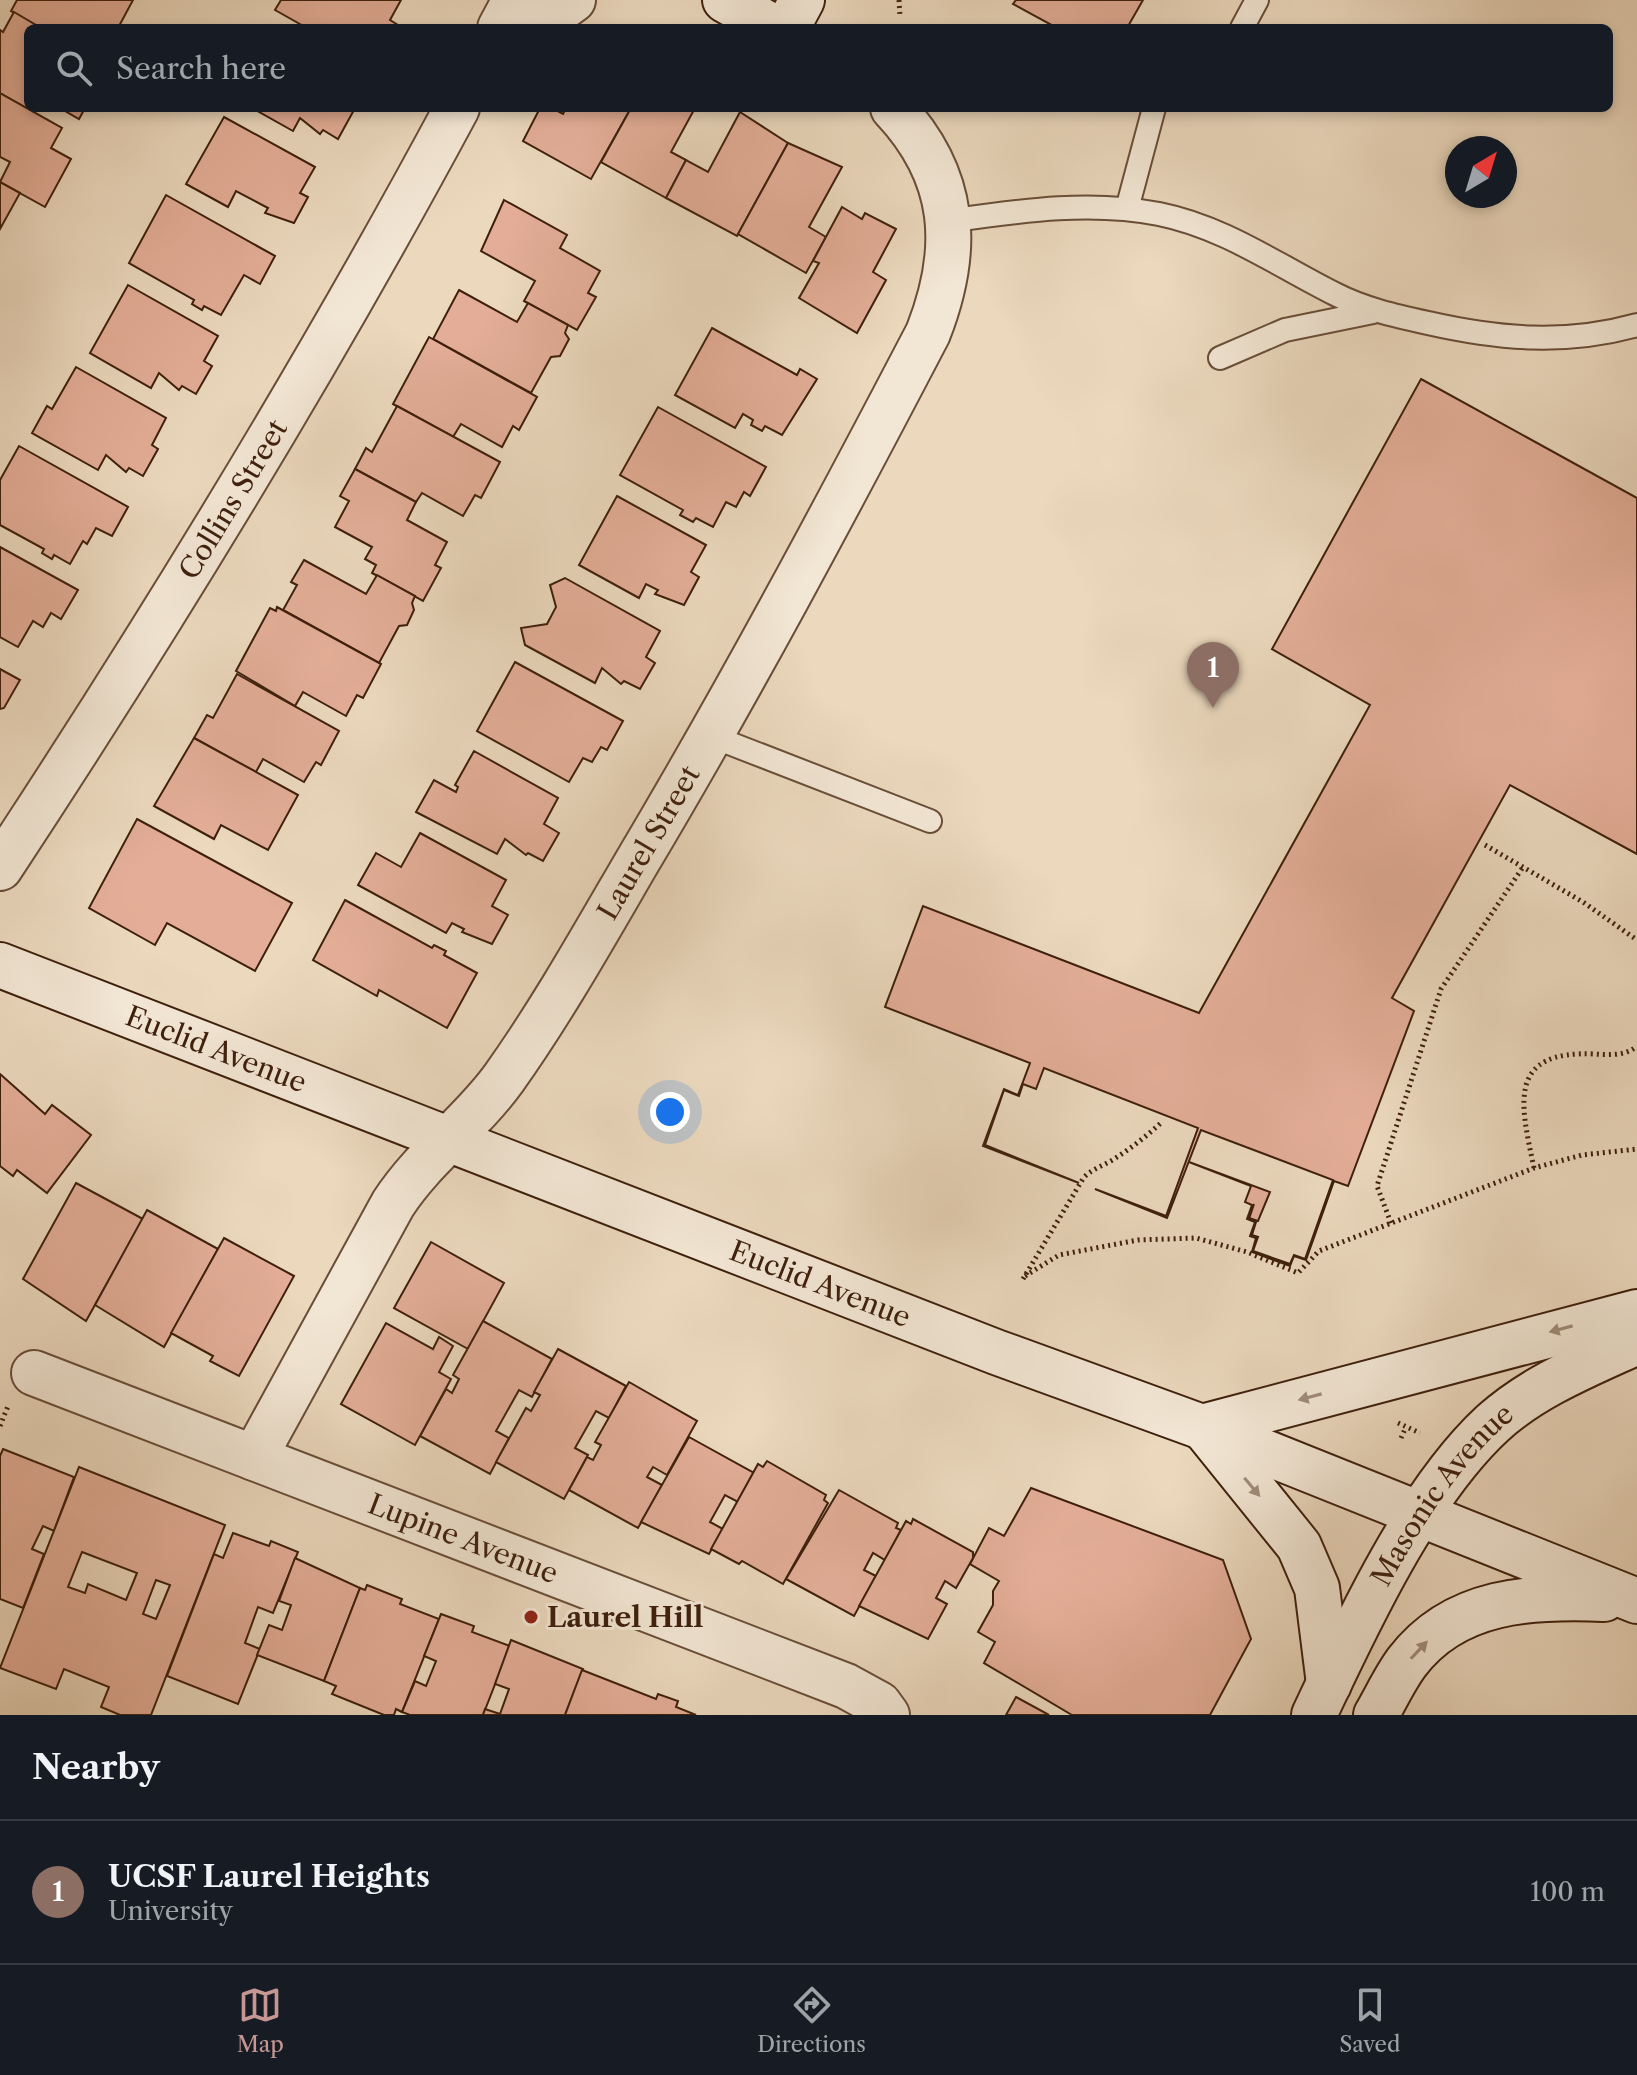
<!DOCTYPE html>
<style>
:root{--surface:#171b24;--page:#242831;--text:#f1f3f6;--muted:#9ea1a6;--line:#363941;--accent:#c59692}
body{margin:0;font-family:"Libre Caslon Text",serif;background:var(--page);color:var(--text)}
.compass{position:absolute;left:1445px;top:136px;width:72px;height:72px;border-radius:50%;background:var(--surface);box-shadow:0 4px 12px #0003;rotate:38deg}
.you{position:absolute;left:670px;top:1112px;width:28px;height:28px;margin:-20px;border:6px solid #fff;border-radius:50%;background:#1a73e8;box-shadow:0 0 0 12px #1a73e833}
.badge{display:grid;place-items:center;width:52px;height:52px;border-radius:50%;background:var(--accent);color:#fff;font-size:26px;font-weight:700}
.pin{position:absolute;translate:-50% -66px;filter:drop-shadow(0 2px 4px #0008)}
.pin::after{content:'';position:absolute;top:42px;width:28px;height:24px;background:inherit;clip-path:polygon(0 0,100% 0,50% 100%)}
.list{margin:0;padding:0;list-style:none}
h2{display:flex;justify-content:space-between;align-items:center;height:104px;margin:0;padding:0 32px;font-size:34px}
h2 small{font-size:26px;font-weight:400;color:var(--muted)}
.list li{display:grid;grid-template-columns:52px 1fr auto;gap:24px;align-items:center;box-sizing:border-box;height:144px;padding:0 32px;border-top:2px solid var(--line)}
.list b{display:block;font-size:30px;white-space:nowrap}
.list p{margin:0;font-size:26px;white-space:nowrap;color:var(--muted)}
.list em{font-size:26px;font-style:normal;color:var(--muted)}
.icon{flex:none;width:44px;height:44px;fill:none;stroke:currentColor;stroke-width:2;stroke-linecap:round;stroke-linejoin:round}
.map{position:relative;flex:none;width:1637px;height:1715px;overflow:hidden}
.search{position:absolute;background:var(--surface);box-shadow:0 4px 12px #0003;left:24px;right:24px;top:24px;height:88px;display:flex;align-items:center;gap:20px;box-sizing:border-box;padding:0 28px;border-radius:12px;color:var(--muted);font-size:30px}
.sheet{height:248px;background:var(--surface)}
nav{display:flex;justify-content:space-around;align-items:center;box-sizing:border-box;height:112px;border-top:2px solid var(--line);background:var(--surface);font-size:22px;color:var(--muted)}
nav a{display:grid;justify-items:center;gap:4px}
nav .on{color:var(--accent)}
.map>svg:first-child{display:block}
.building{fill:#e3ad97;stroke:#3e1f0c;stroke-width:2;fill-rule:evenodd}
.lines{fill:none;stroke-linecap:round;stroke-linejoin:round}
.lane-casing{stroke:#694d38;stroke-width:26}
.street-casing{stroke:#694d38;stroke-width:48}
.secondary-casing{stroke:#3e1f0c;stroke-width:48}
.path{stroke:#3e1f0c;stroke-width:5;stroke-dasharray:2 4;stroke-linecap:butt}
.lane{stroke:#f2e6d4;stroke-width:22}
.street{stroke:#f2e6d4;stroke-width:44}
.secondary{stroke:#f2e6d4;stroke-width:44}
.oneway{fill:#a18c7a}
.poi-dot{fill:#8f2418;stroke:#f2e6d4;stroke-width:3}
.labels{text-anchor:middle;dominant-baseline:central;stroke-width:6;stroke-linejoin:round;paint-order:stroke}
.street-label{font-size:28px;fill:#3e1f0c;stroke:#f2e6d4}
.poi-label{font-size:28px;font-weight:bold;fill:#3e1f0c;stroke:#f2e6d4;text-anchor:start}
</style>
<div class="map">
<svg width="1637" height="1715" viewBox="0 0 1637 1715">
<rect width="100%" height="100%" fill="#ebd8bd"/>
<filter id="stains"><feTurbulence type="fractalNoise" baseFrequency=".0025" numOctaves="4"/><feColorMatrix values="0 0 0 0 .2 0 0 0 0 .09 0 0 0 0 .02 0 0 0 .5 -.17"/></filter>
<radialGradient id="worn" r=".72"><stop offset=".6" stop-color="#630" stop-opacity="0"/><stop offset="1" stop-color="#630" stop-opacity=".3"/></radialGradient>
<!-- building -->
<g class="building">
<polygon points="17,0 133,0 118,28 41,28 11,11"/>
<polygon points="281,0 401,0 390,20 398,25 396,28 307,28 275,10"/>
<polygon points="1016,0 1143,0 1127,28 1057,28 1013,4"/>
<polygon points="14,12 41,28 28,28 28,109 0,93 0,30 3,32"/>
<polygon points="0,93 62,128 51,148 71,159 45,207 0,182 10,162 0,157"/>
<polygon points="60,108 85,108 79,119"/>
<polygon points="252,108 350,108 354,110 338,139 323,130 320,134 300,118 293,131"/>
<polygon points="540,108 552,108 563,114 566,108 631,108 591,179 523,141"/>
<polygon points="631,108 695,108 671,152 686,160 666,198 601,162"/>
<polygon points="740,112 788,143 737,236 666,198 686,160 708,172"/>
<polygon points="224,117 315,167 300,193 308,197 294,223 265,213 268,208 236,191 228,207 186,184"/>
<polygon points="788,143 842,167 809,227 826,237 806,273 738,234"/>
<polygon points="0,182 20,193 0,229"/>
<polygon points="166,195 275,256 260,284 244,275 221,315 204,306 202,310 192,304 194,300 129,263"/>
<polygon points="504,200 567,235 560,248 600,271 588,293 596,297 577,330 524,301 535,281 481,251"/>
<polygon points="842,207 862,219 865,213 896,229 873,272 886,280 857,333 799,298 819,263 813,261"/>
<polygon points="128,285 218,336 204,361 212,366 196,394 182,386 179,390 159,373 151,388 90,353"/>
<polygon points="459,290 517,322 528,303 568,325 565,333 569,339 560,356 551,357 531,393 433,339"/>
<polygon points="712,328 797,375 800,369 817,379 782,435 765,426 762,431 751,425 753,420 743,414 735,428 675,395"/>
<polygon points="429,337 537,397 519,430 513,426 502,447 461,424 453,437 393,404"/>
<polygon points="76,367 166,418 152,445 158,449 143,476 129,468 126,472 106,455 98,470 32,433 47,406 52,409"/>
<polygon points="1421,379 1637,498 1637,854 1510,785 1392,998 1414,1011 1348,1186 1334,1181 1306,1260 1294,1256 1290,1266 1252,1252 1256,1238 1250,1236 1255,1222 1247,1219 1252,1205 1245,1202 1251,1186 1189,1162 1270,1192 1258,1221 1249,1218 1254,1204 1249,1219 1256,1222 1252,1235 1258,1237 1253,1251 1290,1264 1294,1255 1305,1259 1333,1180 1201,1130 1167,1218 1095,1189 1166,1216 1198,1128 1044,1068 1036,1089 1023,1084 1019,1096 1004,1090 985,1145 1079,1183 983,1146 1004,1089 1018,1095 1030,1063 885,1007 923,906 1199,1013 1370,705 1272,649"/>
<polygon points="397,406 500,462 481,498 475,495 463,516 422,493 416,502 355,469 366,448 372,452"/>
<polygon points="658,407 766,467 750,496 744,492 736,507 726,502 713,527 696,518 693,522 680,515 683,510 620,475"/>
<polygon points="19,446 128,507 112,536 96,528 87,544 83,541 70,564 54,555 52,559 42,553 44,549 0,525 0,480"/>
<polygon points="355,469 416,502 407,520 447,542 435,565 441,568 423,601 372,573 376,565 365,559 372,547 335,527 349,501 340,496"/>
<polygon points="617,496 706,545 691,572 699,577 684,605 655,594 658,590 646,584 639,598 579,565"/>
<polygon points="0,547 78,590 61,619 51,613 43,627 33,621 18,647 0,637"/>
<polygon points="304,560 366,594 377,575 415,596 412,603 414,610 407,625 399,626 379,663 283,610 297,585 291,582"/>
<polygon points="565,578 660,631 646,657 655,663 640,689 624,681 621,684 602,668 595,683 525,645 521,628 547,624 556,607 550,585"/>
<polygon points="277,607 381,664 363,698 357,695 346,716 303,692 295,706 236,671 270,608 276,611"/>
<polygon points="515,662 623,721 607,750 601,747 592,762 583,758 569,782 477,731"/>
<polygon points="0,669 20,680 4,708 0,709"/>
<polygon points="237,674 339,731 321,765 316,762 304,782 263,759 256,772 194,738 207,715 213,718"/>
<polygon points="194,738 298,795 268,850 221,825 214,839 154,806"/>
<polygon points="474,751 558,798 544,824 559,833 543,861 528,853 526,855 505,839 497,854 416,812 434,780 456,792 458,787 455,785"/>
<polygon points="137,819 292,903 255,971 167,923 155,945 89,908"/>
<polygon points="420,833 506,880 492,906 508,915 492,944 462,932 464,929 452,923 446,933 358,885 376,853 401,867"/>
<polygon points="345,900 432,948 434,945 446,951 444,955 477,973 447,1028 379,990 377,996 313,960"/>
<polygon points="0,1074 45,1114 52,1105 91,1135 47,1193 17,1170 13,1176 0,1166"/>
<polygon points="76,1183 143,1219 86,1321 23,1279"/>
<polygon points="147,1210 218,1249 164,1347 95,1305"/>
<polygon points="224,1238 294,1276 239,1376 210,1361 213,1356 171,1333"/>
<polygon points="431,1242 504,1283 468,1349 394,1308"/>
<polygon points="483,1321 552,1359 532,1397 519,1390 496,1431 509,1438 490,1474 420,1436 446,1389 452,1393 459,1379 453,1375"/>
<polygon points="386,1323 433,1349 439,1337 453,1346 439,1372 451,1379 415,1445 341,1404"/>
<polygon points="558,1349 626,1386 609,1418 596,1411 575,1448 588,1455 564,1499 496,1462 526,1408 531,1411 540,1395 534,1392"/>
<polygon points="629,1382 697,1421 667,1475 653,1467 647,1477 662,1485 638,1528 569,1490 587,1457 593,1460 601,1445 595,1442"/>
<polygon points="689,1437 754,1473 738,1502 725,1495 710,1522 723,1529 709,1554 641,1522"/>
<polygon points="3,1449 74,1477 54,1531 43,1526 32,1549 44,1554 23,1608 0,1599 0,1456"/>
<polygon points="767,1461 826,1495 824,1500 828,1503 783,1584 742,1561 739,1564 711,1549 758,1464 763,1467"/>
<path d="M79,1467L225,1525L151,1715H120L101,1707L109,1687L64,1669L56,1689L0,1668ZM82,1552L137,1573L126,1600L88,1584L85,1593L68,1587ZM156,1580L170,1585L156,1619L143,1614Z"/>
<polygon points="1031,1488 1223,1560 1251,1639 1210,1715 1072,1715 984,1663 995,1642 978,1632 993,1605 993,1591 999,1581 970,1564 989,1528 1004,1536"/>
<polygon points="839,1490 898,1523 896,1528 901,1530 885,1560 873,1553 864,1570 876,1576 854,1616 786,1579"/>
<polygon points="913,1519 973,1552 973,1558 956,1588 945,1581 936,1598 947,1604 928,1639 859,1606 906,1521 911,1524"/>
<polygon points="233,1533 269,1546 271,1541 298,1552 273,1613 258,1607 245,1643 260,1649 238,1704 167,1676 214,1554 223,1558"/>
<polygon points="295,1558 360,1588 324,1681 257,1655 269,1625 282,1630 291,1605 279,1601"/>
<polygon points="367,1585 402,1599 400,1604 439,1619 402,1712 396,1709 394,1715 384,1715 332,1694 336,1686 324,1681 360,1588 365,1590"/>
<polygon points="441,1614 474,1626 472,1632 510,1646 483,1715 410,1715 402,1712 415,1681 426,1686 436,1661 424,1656"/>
<polygon points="511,1640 583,1669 565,1715 483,1715 485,1709 500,1714 509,1689 495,1684"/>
<polygon points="582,1670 656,1699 658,1694 678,1701 676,1707 696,1715 565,1715"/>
<polygon points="1016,1697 1049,1715 1006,1715"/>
</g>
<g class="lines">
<defs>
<g id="lane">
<polyline points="1242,28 1257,0"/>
<polyline points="1127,209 1154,108"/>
<path d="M948,221C1019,211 1089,200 1159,214C1224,227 1277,265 1335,294C1364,309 1396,316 1428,323C1499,339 1565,345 1637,325"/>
<polyline points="1220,358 1285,330 1373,312"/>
<polyline points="711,736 930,821"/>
</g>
<g id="street">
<polyline points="500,28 515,0"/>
<polyline points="534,28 573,0"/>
<path id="s1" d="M0,868C163,620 317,369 457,108"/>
<path id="s2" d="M34,1373L846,1686L879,1704L887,1715"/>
<path id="s3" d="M254,1458L393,1204C424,1156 471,1124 504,1078C553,1009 595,934 637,862C740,689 835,511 928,333C961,249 957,176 893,108"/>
</g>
<g id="secondary">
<polyline points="725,0 775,28"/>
<polyline points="787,28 802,0"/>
<path id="s4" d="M0,965L996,1352L1202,1427L1637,1601"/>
<polyline points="1202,1427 1637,1312"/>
<polyline points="1207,1432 1299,1546 1317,1588 1329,1684"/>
<path id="s5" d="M1314,1715C1357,1623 1418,1492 1493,1423C1534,1386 1587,1365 1637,1342"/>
<path d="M1376,1715C1386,1698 1395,1678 1407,1662C1455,1599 1531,1596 1604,1599"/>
</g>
</defs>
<!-- lane casing -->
<use href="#lane" class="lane-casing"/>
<!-- street casing -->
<use href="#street" class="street-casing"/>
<!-- secondary casing -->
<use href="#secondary" class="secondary-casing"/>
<!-- path -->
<g class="path">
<polyline points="899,0 900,17"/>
<polyline points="1485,845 1583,902 1637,940"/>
<path d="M1534,1168C1520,1102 1507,1050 1595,1054C1609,1055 1626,1056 1637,1046"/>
<polyline points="1391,1223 1377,1186 1441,989 1523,867"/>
<polyline points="1025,1276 1059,1255 1138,1240 1196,1238 1247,1252 1298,1273 1319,1251 1534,1168 1582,1155 1637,1149"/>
<path d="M1023,1279L1084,1177C1095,1167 1106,1165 1117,1157C1133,1147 1149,1134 1163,1121"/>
<polyline points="1398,1423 1420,1433"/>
<polyline points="0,1426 8,1406"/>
<polyline points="1401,1438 1406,1427"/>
</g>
<!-- lane -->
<use href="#lane" class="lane"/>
<!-- street -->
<use href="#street" class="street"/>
<!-- secondary -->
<use href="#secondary" class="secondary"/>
</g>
<!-- one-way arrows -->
<defs><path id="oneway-solid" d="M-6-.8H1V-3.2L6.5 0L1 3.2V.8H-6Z" transform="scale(2)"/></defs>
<g class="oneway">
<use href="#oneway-solid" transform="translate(1561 1329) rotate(165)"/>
<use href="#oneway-solid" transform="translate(1310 1397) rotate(165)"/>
<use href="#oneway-solid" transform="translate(1252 1487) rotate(50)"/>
<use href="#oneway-solid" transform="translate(1419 1650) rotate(-47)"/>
</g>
<!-- markers -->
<circle class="poi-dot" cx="531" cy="1617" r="8"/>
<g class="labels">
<!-- street labels -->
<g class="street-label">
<text stroke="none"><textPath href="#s1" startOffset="436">Collins Street</textPath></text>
<text stroke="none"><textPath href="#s3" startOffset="734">Laurel Street</textPath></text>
<text stroke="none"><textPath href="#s4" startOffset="232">Euclid Avenue</textPath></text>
<text stroke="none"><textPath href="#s4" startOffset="880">Euclid Avenue</textPath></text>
<text stroke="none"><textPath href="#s5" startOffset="256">Masonic Avenue</textPath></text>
<text stroke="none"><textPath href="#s2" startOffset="460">Lupine Avenue</textPath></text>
</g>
<!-- poi labels -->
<g class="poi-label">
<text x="547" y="1617">Laurel Hill</text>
</g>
</g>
<rect width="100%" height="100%" filter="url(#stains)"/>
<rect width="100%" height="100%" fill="url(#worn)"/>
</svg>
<svg class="compass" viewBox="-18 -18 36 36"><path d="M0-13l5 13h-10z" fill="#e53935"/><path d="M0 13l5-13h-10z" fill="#9ea1a6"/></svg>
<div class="you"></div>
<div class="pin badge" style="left:1213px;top:708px;background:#8d6e63">1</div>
<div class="search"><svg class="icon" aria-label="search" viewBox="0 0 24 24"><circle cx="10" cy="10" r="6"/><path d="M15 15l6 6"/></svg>Search here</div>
</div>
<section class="sheet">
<h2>Nearby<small></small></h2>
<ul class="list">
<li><span class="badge" style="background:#8d6e63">1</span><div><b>UCSF Laurel Heights</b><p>University</p></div><em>100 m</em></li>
</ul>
</section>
<nav>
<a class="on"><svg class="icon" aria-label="map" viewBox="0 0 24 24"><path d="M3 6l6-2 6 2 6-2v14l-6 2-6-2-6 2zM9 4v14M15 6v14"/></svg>Map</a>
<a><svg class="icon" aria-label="directions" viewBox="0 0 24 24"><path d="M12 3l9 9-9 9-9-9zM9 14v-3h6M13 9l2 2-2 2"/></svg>Directions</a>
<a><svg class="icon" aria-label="saved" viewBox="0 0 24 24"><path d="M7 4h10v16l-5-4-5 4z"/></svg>Saved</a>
</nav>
